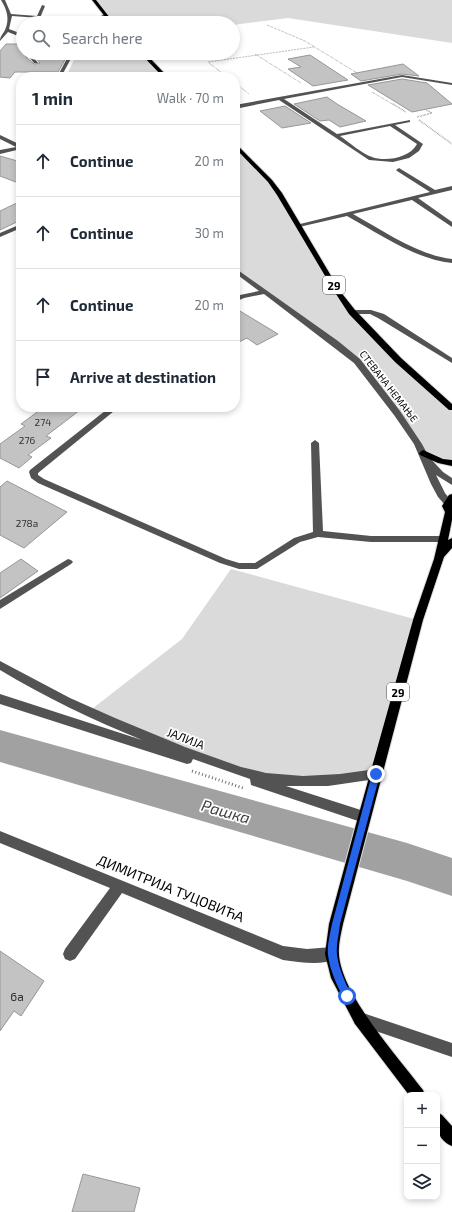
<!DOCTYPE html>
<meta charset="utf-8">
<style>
:root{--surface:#fff;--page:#f6f6f7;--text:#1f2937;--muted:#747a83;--line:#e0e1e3}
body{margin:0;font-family:"Exo 2",sans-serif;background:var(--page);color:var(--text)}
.controls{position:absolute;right:12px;bottom:12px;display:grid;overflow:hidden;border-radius:8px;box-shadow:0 2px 6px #0003}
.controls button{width:36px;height:36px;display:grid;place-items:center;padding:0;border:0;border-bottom:1px solid var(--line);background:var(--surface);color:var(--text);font:20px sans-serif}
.stop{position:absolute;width:12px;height:12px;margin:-9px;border:3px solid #2563eb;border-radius:50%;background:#fff}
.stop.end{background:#2563eb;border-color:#fff;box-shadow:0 1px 4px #0008}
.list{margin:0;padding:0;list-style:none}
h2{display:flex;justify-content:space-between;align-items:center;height:52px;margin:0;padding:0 16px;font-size:17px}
h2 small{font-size:13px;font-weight:400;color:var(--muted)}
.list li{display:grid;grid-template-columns:26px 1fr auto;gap:12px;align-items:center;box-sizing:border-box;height:72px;padding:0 16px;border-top:1px solid var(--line)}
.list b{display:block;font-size:15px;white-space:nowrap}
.list em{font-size:13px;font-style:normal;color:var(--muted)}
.icon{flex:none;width:22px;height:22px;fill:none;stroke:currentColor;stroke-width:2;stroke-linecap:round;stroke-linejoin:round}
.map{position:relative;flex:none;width:452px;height:1212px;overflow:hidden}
.search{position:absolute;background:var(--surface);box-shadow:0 2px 6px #0003;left:16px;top:16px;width:224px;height:44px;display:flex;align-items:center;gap:10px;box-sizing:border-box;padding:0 14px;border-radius:22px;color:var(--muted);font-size:15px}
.panel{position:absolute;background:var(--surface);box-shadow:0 2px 6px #0003;left:16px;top:72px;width:224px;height:340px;border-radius:16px}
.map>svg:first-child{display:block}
.green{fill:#dadada}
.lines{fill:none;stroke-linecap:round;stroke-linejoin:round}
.river{fill:#a1a1a1;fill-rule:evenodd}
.building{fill:#c3c3c3;stroke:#979797}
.major-casing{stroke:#dbdbdb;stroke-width:2}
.path-far2{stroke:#757575;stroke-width:1;stroke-dasharray:0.5 1;stroke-linecap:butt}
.path-far1{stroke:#757575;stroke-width:1.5;stroke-dasharray:0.5 1;stroke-linecap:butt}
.path{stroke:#757575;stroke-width:3;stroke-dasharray:1 2.5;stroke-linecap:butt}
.minor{fill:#535353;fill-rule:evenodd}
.major{fill:#000;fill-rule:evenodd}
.route{fill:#2563eb}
.labels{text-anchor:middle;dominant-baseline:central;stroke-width:3.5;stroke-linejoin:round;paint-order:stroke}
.far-street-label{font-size:10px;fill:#000;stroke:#fff}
.number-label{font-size:10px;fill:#313131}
.shield{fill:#fff;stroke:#4c4c4c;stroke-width:1}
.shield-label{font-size:11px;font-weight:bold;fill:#000}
.street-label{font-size:12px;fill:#000;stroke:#fff}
.near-number-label{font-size:12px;fill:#313131}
.near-street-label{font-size:14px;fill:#000;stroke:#fff}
.near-water-label{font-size:16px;font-style:italic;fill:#424242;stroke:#fff}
</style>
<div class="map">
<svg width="452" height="1212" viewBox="0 0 452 1212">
<rect width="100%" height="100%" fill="#fff"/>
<!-- green -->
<g class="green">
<polygon points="94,0 452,0 452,43 288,18 233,25 233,23 105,23 110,22"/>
<polygon points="77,53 142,53 166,77 66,77"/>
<polygon points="235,145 264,175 352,312 452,408 452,463 423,453 365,371 235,270"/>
<polygon points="231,569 418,620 376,774 352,778 257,777 88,712 182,639"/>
</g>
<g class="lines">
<!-- river -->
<polygon class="river" points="0,730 407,843 452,858 452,896 407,881 0,762"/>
</g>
<!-- building -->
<g class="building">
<polygon points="6,44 17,44 23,49 23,53 25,53 27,58 34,64 40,63 36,58 66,58 58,72 15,72 10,78 0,77 0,51"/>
<polygon points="310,55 348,80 313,86 288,69 301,67 288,59"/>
<polygon points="403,64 419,76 402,74 361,81 351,74"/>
<polygon points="402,79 427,83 452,104 412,112 368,85"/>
<polygon points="327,97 337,104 366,121 340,127 329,120 320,121 294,104"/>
<polygon points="285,106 311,123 282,128 260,111"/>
<polygon points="0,156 21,162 21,184 0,176"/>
<polygon points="21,201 21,220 0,230 0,211"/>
<polygon points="235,308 278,334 257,345 247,338 235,344"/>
<polygon points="44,407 84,407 46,436 51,438 28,455 32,457 19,468 0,458 0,444 25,426 21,424"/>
<polygon points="7,481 67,512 24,548 0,535 0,487"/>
<polygon points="21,559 38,571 0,598 0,573"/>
<polygon points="0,951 44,981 21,1016 14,1011 0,1031"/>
<polygon points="83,1174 140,1188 134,1212 72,1212"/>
</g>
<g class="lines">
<defs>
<g id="major">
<polygon points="92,0 96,0 114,23 110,23"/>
<polygon points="140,53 145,53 168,77 163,77"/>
<polygon points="235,143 272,180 282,193 340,291 355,310 401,358 452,404 452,410 449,410 395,362 349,314 334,291 277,195 268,182 235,148"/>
<polygon points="423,450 443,459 452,460 452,466 438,463 420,455 419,453"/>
<path d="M452,494V520L448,540L452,538V548L444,557L423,620L343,924C341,934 338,945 339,955C342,995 398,1057 423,1090L425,1095H409L355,1024L331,978L325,954L329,924L358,817L413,620L434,559L445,512L442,506L449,495Z"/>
<path d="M437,1112L442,1115L452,1126V1146C436,1139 437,1127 437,1112Z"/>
</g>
</defs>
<!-- major casing -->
<use href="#major" class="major-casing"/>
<!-- path-far2 -->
<g class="path-far2">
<polyline points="267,25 305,41 357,73"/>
<polyline points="255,54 301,83"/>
<polyline points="227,77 208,62 314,47"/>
<polyline points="235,83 249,94"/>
<polyline points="372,92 394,105"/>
</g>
<!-- path-far1 -->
<g class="path-far1">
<polyline points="393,104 406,112"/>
<polyline points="417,117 432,113 426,110"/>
<polyline points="419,120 452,144"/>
</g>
<!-- path -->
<polyline class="path" points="192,771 243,788"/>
<!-- minor -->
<g class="minor">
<path d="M1,0H5L11,14L37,16L42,5L45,6L40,18L12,16L9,29L22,34L23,48L18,43V36L8,32L0,41C0,36 3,34 5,30C10,19 7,10 1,0Z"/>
<polygon points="104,14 107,15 96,23 91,23"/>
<polygon points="26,53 30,53 38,63 34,63"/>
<polygon points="70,53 74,53 61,77 57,77"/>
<path d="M402,75L452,83V85L402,77L284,99L337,134L410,120V122L395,125L423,144L419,151L409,158L393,162L369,160L279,100L235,109V105ZM390,126L417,144C410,158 385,162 372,157C362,154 349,142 340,136Z"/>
<polygon points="0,135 21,145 21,149 0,154 0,150 16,147 0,139"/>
<path d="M399,168L435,190L452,186V190L418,198L452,222V227L412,200L353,214C384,231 417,255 452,259V263C414,259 380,234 347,216L299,227L296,225L430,192L397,171L396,170Z"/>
<polygon points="21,224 21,228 0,237 0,233"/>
<polygon points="235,268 338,341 360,359 400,411 422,444 429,457 443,472 452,478 452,485 436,475 445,493 452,502 451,505 445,505 438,497 431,484 414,444 394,415 354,363 264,294 244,298 235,302 235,297 240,295 259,291 235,273"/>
<polygon points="349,310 371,310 384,314 452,358 452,363 378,318 370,314 352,314 348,312"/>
<polygon points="110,407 119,407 38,473 38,475 44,479 226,559 239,563 255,563 294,538 313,532 311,443 315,440 319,443 323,531 371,536 443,536 448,539 443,542 371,542 318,537 300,542 257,569 239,569 220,563 38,483 31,478 29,472 30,470"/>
<polygon points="68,559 71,560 73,562 71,564 0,609 0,600"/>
<path d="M0,661L70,698L115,718L185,747L241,767L266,773L303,776L340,774L376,769L380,770L382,774L380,778L376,779L328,786H286L364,811L368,813L370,817L368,821L364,823L251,785L250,779L193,759L191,763L187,764L0,704V694L142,740C93,720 45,697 0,670Z"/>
<path d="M0,831L283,946L307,949L332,947L337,949L339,954L337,959C320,966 300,962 283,960L122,893L75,959L70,961L65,959L63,954L65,949L110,888L0,843Z"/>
<polygon points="360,1012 452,1043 452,1057 355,1024 353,1019 355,1014"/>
</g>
<!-- major -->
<use href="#major" class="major"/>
</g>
<!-- route -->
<path class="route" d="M376,770L380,774L340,924C339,934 336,945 337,955C339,970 346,983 351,996L350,999L347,1001L344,999C337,985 330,971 328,955C327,945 330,934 332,924L372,774Z"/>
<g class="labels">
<!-- far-street labels -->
<g class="far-street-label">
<text transform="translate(389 386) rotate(52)">СТЕВАНА НЕМАЊЕ</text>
</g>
<!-- number labels -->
<g class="number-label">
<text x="43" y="422">274</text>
<text x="27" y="440">276</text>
<text x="27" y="523">278a</text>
</g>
<!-- shield labels -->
<g class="shield">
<rect x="323" y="276" width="22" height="18" rx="3"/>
<rect x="387" y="683" width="22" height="18" rx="3"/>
</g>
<g class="shield-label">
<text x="334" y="285">29</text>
<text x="398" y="692">29</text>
</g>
<!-- street labels -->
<g class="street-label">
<text transform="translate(186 738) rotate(21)">ЈАЛИЈА</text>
</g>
<!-- near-number labels -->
<g class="near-number-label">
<text x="17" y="996">6a</text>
</g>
<!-- near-street labels -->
<g class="near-street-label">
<text transform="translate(171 888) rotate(22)">ДИМИТРИЈА ТУЦОВИЋА</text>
</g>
<!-- near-water labels -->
<g class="near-water-label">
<text transform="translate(226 811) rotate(16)">Рашка</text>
</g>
</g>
</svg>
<div class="controls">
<button>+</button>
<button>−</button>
<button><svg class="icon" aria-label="layers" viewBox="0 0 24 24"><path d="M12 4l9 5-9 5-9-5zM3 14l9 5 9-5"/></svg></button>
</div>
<div class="stop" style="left:347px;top:996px"></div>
<div class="stop end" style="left:376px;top:774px"></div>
<div class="search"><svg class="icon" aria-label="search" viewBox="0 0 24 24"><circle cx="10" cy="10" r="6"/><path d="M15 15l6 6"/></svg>Search here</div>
<section class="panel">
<h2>1 min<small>Walk · 70 m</small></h2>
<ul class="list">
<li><svg class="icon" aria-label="ahead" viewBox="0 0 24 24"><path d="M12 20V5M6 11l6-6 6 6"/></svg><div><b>Continue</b></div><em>20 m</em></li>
<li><svg class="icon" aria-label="ahead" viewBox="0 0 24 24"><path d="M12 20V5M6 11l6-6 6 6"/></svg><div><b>Continue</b></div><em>30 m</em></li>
<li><svg class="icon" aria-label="ahead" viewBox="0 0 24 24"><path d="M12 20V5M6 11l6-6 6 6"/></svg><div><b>Continue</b></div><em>20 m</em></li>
<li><svg class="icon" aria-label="arrive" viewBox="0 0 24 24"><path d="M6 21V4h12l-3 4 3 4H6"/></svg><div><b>Arrive at destination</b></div></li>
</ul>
</section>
</div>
